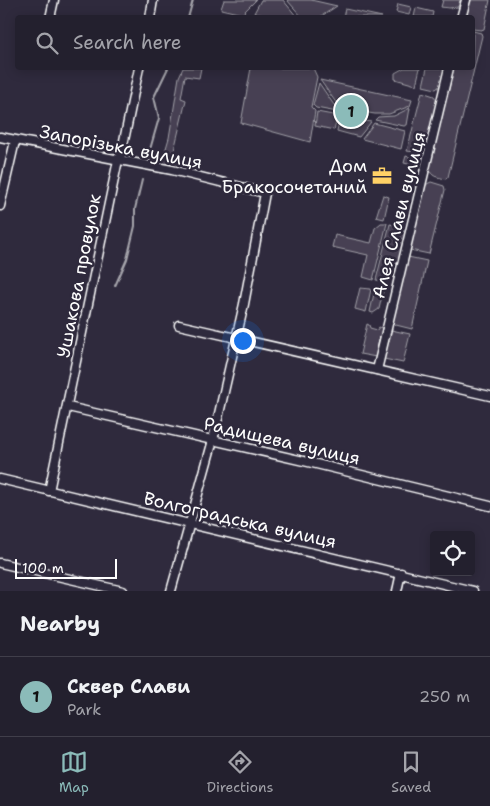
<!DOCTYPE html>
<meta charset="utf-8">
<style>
:root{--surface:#23202e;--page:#2b2836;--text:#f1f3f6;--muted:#a3a3aa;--line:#403e4a;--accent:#8bbbb9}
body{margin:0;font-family:"Shantell Sans",sans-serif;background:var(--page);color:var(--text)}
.controls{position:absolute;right:15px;bottom:15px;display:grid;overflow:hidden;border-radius:5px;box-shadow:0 2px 12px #0003}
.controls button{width:45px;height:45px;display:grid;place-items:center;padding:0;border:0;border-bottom:1px solid var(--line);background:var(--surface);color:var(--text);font:25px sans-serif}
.scale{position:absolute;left:15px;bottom:12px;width:102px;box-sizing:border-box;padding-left:5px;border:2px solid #fff;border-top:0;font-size:14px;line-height:18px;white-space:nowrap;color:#fff;-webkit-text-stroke:4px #2f2a3d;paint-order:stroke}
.you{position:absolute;left:242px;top:340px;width:18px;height:18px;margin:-12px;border:4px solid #fff;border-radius:50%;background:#1a73e8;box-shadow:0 0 0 8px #1a73e833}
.badge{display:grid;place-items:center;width:32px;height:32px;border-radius:50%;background:var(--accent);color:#111;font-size:16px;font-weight:700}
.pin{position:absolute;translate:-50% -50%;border:2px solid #fff;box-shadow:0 1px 5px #0006}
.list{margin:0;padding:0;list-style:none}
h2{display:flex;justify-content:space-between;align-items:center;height:65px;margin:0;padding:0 20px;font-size:21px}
h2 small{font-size:16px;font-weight:400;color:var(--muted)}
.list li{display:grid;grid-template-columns:32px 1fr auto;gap:15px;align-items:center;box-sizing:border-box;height:80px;padding:0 20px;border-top:1px solid var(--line)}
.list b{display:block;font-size:19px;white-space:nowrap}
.list p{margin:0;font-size:16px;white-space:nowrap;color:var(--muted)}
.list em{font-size:16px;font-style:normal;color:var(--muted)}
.icon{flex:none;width:28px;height:28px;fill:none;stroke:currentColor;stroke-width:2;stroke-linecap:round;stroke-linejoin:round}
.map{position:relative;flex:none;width:490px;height:591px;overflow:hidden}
.search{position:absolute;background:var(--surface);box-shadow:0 2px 12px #0003;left:15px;right:15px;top:15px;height:55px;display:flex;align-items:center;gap:12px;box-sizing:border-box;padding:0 18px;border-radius:5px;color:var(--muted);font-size:19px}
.sheet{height:145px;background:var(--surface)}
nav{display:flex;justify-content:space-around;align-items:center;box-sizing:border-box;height:70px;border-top:1px solid var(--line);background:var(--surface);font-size:14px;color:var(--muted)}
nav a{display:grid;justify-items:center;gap:2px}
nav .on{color:var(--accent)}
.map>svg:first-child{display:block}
.green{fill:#464152;stroke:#a2a0a8}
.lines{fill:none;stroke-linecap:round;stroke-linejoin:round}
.stream{stroke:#a7a6ad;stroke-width:2}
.street-casing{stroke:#fff;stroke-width:11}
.street{stroke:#2f2a3d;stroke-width:8}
.labels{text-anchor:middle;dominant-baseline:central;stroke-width:5;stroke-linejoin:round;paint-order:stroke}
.street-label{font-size:18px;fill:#fff;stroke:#2f2a3d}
.poi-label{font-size:18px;fill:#fff;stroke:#2f2a3d;text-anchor:end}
</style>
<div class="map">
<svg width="490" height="591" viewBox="0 0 490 591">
<rect width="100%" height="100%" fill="#2f2a3d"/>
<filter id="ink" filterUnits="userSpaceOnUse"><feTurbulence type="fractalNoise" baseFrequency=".02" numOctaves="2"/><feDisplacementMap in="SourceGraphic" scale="10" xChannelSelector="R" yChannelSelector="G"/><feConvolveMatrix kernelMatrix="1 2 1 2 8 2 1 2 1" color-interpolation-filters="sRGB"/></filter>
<g filter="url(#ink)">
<!-- green -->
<g class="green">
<polygon points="224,0 256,0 242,14 221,9"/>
<polygon points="261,0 283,0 297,17 273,17 254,13"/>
<polygon points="287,0 311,0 337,6 320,17 302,17"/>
<polygon points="443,0 460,0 458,7 449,8 441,7"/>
<polygon points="470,0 490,0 484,29 481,30 473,29 472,18 466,17"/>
<polygon points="398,4 411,7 409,15 396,12"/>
<polygon points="416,8 433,12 432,17 414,17"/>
<polygon points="345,9 382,17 343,17"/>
<path d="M473,31L481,33L482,36L448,177L446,179C437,177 431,177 429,168L454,68H472Z"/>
<polygon points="183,68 201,68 199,78 185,76 181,98 186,100 171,163 170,165 166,166 145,162 149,158 164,155 169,138 179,77"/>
<polygon points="251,68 313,68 317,77 311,107 315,111 310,142 241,123"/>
<polygon points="404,68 420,68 416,85 395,79 395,73"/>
<polygon points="427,68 446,68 442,84 436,89 423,86"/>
<polygon points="320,80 412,100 410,106 389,114 375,114 349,110 337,104"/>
<polygon points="319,83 334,105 347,111 348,114 316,108 313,105"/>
<path d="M422,92L434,96L438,102L426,147C421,155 415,152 407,151Z"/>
<polygon points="410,108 407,125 404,126 375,120 378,117 394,116"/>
<polygon points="317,112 338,116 334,130 315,126"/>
<polygon points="340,116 371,122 359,137 337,131"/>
<polygon points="374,123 405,131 401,149 362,139"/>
<polygon points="406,156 418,160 421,167 404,163"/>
<polygon points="431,182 444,186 445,190 429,254 410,250 425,187 427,184"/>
<polygon points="383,195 389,197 384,219 376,217"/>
<polygon points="381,223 387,223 373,280 363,277 368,255 332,247 335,235 371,243 375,228"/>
<path d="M390,224C415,229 403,244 399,263L389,264L385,281L376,280Z"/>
<polygon points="408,257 427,261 412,329 392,324"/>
<polygon points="360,288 371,289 366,312 355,309"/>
<polygon points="375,289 383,291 379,309 373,313 370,312"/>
<polygon points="367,324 369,325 370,328 377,330 379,327 382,328 383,331 376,357 360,354"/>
<polygon points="391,330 410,334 403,363 384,359"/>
</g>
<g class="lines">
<!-- stream -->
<g class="stream">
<polyline points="188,18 193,0"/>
<polyline points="149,153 159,118 154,97 168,68"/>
<polyline points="115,286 127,259 135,226 135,209 142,180"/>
</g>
<defs>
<g id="street">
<polyline points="50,18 54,0"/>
<polyline points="150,18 153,0"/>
<polyline points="461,18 466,0"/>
<polyline points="0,137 172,170 265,193 244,304 213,440 171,591"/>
<polyline points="0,206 15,141"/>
<polyline points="179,325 490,396"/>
<polyline points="377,370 449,68"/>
<polyline points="68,407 308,462 490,506"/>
<polyline points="0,479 473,591"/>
<polyline points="49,491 118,160 121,155 139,68"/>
<polyline points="0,563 123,591"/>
<polyline points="397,591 401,573"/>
</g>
</defs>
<!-- street casing -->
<use href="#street" class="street-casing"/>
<!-- street -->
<use href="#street" class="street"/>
</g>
</g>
<!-- icons -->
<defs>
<symbol id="office-bare" viewBox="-9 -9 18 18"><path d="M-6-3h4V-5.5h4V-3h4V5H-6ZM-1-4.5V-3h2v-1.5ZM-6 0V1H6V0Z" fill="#ffd166" stroke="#2f2a3d" stroke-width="2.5" paint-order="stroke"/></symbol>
</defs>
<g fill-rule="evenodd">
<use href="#office-bare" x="368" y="162" width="28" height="28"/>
</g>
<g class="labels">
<!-- street labels -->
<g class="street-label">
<text transform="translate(121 147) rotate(11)">Запорізька вулиця</text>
<text transform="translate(399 215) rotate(-76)">Алея Слави вулиця</text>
<text transform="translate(79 276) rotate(-79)">Ушакова провулок</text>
<text transform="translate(282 441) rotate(13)">Радищева вулиця</text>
<text transform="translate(240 520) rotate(13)">Волгоградська вулиця</text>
</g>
<!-- poi labels -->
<g class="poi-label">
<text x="367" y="166">Дом<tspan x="367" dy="21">Бракосочетаний</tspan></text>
</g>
</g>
</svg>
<div class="controls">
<button><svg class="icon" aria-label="locate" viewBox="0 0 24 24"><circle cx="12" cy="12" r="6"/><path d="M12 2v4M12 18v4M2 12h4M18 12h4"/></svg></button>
</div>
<div class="scale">100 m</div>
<div class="you"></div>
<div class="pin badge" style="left:351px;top:111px">1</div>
<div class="search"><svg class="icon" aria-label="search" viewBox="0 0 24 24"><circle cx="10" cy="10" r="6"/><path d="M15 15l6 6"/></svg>Search here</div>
</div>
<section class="sheet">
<h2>Nearby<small></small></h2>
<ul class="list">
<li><span class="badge">1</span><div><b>Сквер Слави</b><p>Park</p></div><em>250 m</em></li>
</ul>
</section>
<nav>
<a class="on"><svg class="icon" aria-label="map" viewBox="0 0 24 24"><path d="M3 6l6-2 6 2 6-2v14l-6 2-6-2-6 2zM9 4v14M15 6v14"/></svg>Map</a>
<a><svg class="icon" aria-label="directions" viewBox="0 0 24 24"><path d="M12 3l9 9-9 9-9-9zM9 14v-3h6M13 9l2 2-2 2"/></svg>Directions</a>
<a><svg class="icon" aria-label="saved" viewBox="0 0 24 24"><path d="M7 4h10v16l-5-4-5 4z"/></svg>Saved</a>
</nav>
